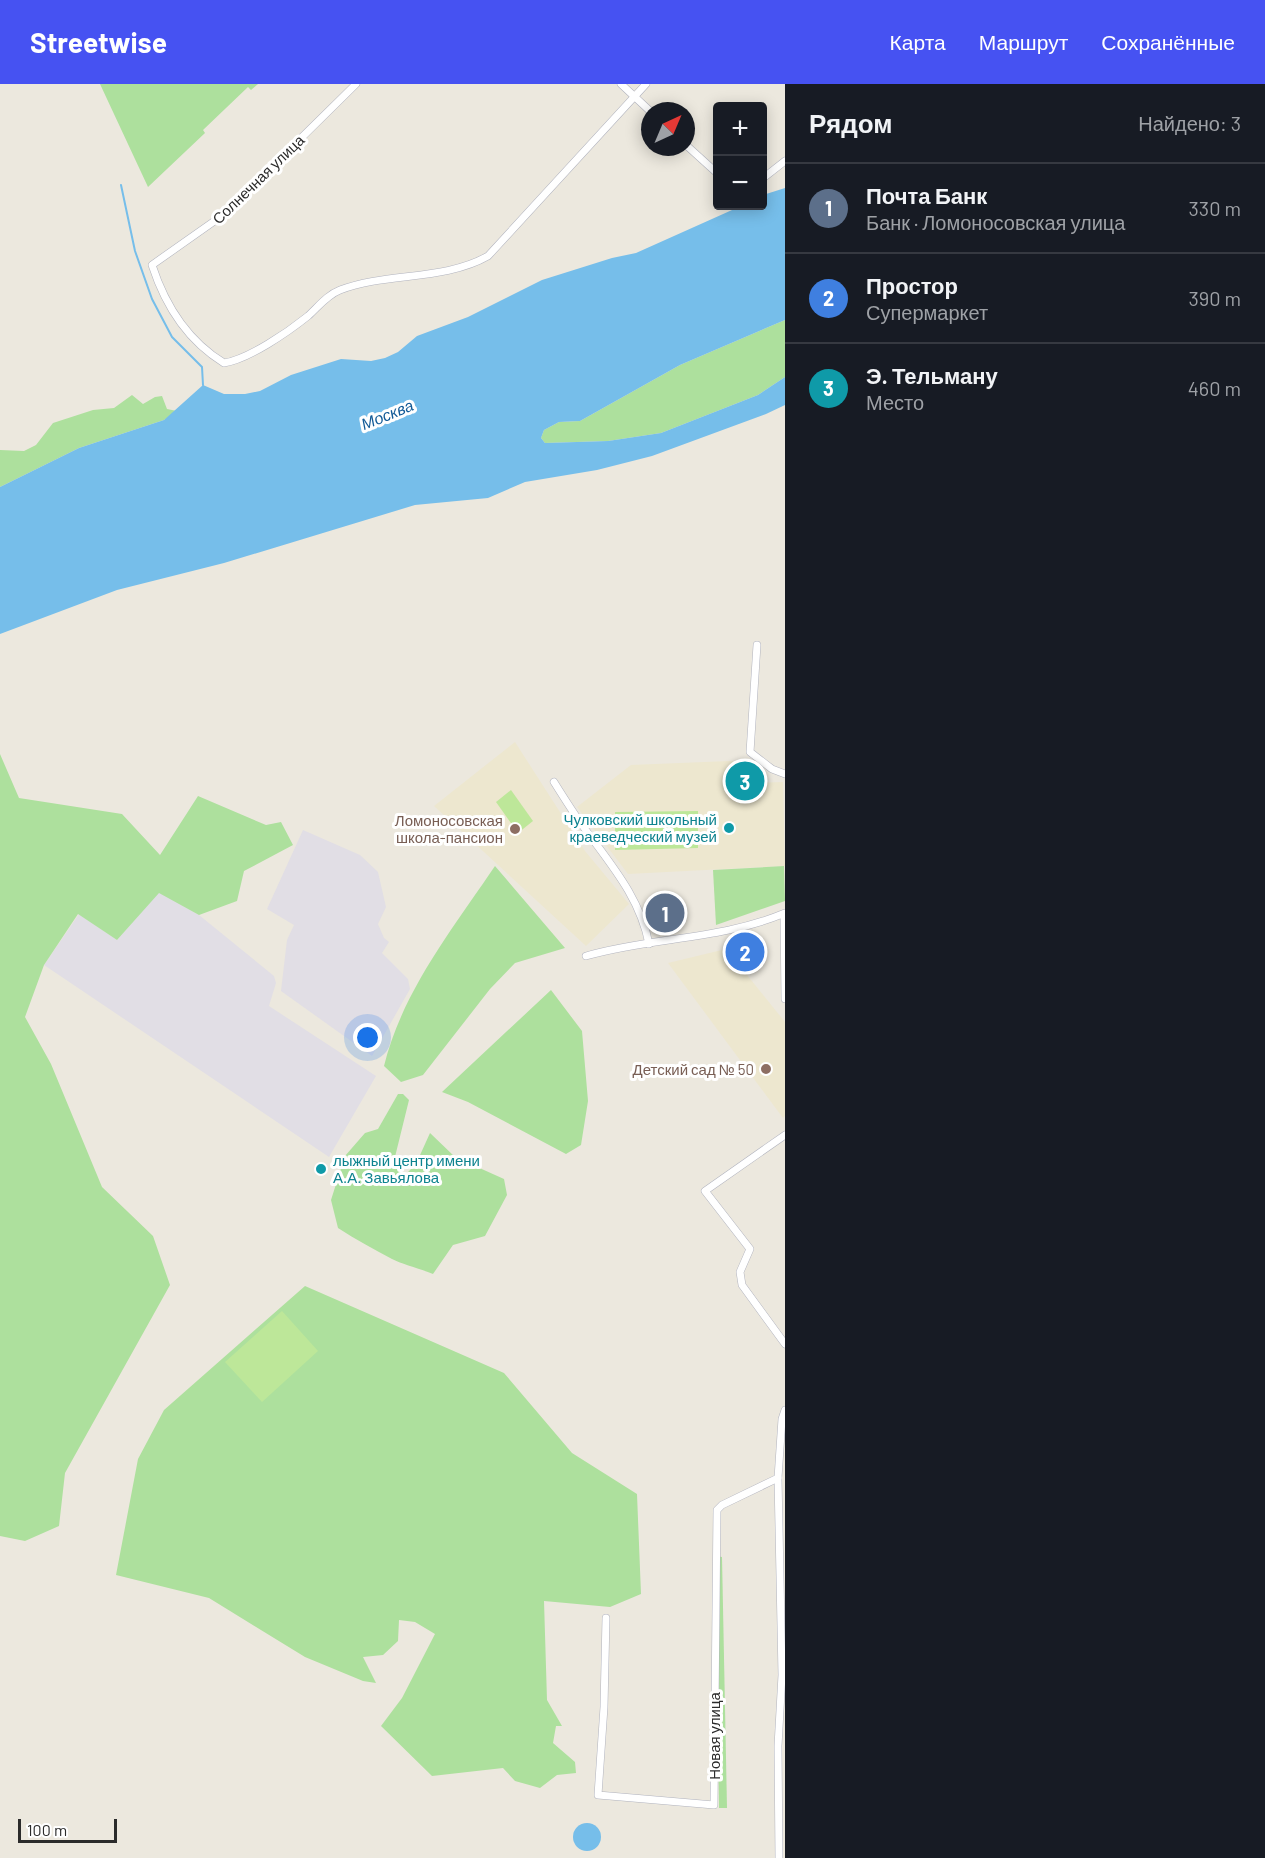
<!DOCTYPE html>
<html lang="ru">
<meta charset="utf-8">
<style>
:root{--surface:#171b24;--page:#20242c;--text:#f1f3f6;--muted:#9ea1a6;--line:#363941;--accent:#4652f2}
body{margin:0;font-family:Barlow,sans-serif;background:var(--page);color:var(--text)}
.controls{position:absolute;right:18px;top:18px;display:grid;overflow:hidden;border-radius:6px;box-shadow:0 3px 15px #0003}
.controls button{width:54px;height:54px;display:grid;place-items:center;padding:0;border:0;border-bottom:2px solid var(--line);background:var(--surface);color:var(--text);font:30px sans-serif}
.compass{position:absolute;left:641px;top:18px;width:54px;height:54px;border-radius:50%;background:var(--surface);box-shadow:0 3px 15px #0003;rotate:44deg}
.scale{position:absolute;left:18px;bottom:15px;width:99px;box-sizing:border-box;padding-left:6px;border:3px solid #2b2b2b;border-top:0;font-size:16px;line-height:21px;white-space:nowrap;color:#2b2b2b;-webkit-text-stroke:4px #fff;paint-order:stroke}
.you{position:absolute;left:368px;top:954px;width:21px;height:21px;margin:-15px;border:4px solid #fff;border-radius:50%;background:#1a73e8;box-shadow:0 0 0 9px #1a73e833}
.badge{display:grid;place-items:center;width:39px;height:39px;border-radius:50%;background:var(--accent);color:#fff;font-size:20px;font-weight:700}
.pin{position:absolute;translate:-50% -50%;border:3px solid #fff;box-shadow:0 2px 6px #0006}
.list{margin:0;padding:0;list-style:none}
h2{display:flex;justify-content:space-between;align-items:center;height:78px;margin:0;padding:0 24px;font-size:26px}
h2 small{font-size:20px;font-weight:400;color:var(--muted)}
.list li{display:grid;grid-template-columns:39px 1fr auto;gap:18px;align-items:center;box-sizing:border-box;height:90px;padding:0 24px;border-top:2px solid var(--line)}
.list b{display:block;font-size:22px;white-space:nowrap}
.list p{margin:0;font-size:20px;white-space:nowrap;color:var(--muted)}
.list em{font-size:20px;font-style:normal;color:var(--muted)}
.map{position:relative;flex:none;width:785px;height:1774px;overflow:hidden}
header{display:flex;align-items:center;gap:36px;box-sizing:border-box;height:84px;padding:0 30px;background:var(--accent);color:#fff}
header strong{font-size:28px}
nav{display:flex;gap:33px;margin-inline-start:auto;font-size:21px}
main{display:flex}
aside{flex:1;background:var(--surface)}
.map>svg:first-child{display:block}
.industrial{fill:#e1dee5}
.education{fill:#ede7cf}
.green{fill:#ade09d}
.pitch{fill:#bde799}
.water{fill:#76beea}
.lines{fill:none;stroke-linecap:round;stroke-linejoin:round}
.stream{stroke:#76beea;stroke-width:2}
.street-casing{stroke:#b1b3be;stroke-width:8}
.street{stroke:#fff;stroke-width:7}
.culture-dot{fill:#0f9aa8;stroke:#fff;stroke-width:2}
.education-dot{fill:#8d6e63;stroke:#fff;stroke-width:2}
.labels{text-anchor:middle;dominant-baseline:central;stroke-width:6;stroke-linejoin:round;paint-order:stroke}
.street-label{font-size:15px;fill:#2b2b2b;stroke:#fff}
.culture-label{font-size:15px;fill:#0d838f;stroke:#fff;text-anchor:end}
.education-label{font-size:15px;fill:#785e54;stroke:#fff;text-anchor:end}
.water-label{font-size:16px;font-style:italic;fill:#135b97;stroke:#fff}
</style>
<header>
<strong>Streetwise</strong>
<nav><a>Карта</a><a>Маршрут</a><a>Сохранённые</a></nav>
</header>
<main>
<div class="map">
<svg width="785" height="1774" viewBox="0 0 785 1774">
<rect width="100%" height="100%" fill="#ece8de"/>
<!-- industrial -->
<g class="industrial">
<polygon points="303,746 360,771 378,788 386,823 378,840 384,854 389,858 382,869 408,895 410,905 372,972 281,907 287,856 294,841 267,825"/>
<polygon points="159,808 199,831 274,892 276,899 269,922 376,992 329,1073 44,881 79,830 117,856"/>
</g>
<!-- education -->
<g class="education">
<polygon points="515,658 585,767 629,820 586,862 434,722"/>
<polygon points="753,676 755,699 783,698 785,782 628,790 577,723 631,681"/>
<polygon points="726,865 785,938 785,1032 783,1034 668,879"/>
</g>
<!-- green -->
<g class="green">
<polygon points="100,0 258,0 251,6 248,3 203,46 205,49 148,103"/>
<polygon points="785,236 785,293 758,311 661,349 608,357 545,359 541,354 544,346 559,338 580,337 680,281"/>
<polygon points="132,311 143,320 155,313 162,312 167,325 177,327 164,336 79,364 0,403 0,366 24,367 36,361 53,339 93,326 114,324"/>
<polygon points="0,670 19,714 122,730 160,771 198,712 266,741 281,738 293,761 244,787 237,817 199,831 159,809 117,856 78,830 44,881 25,933 51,980 102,1103 153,1152 170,1201 65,1389 59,1442 25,1457 0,1452"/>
<path d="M495,782L565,864L515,879L490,905L423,991L401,998L384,982C402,908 453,844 495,782Z"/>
<polygon points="784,782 785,817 716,841 713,786"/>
<polygon points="551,906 582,947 588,1017 581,1061 566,1070 468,1018 442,1008"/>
<path d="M398,1010H403L409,1016L393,1081L405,1091L416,1080L430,1049L455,1073L504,1095L507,1111L485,1152L453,1161L433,1190C421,1185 401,1180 392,1175C374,1165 356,1156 338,1144L331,1116L345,1072L365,1049L378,1045Z"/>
<polygon points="305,1202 504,1289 572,1369 637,1410 641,1510 610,1523 544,1517 547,1616 562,1642 556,1642 553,1659 575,1678 576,1689 557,1691 540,1704 515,1697 503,1684 432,1692 381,1642 402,1614 435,1550 415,1538 399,1536 398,1557 383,1571 363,1573 376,1599 363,1597 305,1573 209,1514 116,1491 138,1375 164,1326"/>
<polygon points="716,1472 722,1473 727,1724 719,1724"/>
</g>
<!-- pitch -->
<g class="pitch">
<polygon points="511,706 533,737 518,749 496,718"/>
<polygon points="698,727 698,764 615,766 615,728"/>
<polygon points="282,1227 318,1267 262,1318 225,1278"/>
</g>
<!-- water -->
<g class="water">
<polygon points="785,104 785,236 680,281 580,337 559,338 544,346 541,354 545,359 608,357 661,349 758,311 785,293 785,321 766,330 652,372 597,386 525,398 488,414 415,421 224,479 117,506 0,550 0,403 79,364 164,336 203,301 224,310 245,310 260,307 291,291 341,275 371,277 385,274 398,268 417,252 468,233 542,196 612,174 636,169 741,122 762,122 763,111"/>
<circle cx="587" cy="1753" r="14"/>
</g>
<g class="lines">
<!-- stream -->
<polyline class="stream" points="121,101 135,167 152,215 172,253 202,283 203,301"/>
<defs>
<g id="street">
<path d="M356,0L223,131L152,181C165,221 188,257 224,279C249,275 288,248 308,232C318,223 327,211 340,206C387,188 444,197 488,172L646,0"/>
<polyline points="621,0 650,27"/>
<polyline points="686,61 718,90"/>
<polyline points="762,95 785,77"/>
<polyline points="757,561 750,668 772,685 785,690"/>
<path d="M554,698C564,714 574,730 585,745C612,782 640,814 649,860"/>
<polyline points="784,830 785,915"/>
<path d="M586,872C651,853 721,856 785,829"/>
<polyline points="785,1051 705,1107 750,1165 740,1188 742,1201 785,1260"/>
<polyline points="778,1394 782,1591 778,1662 779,1774"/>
<polyline points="606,1534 604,1623 598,1711 714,1721 717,1426 722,1421 778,1394 782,1335 785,1326"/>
</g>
</defs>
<!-- street casing -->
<use href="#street" class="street-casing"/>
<!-- street -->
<use href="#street" class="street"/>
</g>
<!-- markers -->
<g class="culture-dot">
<circle cx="729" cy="744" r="6"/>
<circle cx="321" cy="1085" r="6"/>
</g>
<g class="education-dot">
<circle cx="515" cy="745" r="6"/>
<circle cx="766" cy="985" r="6"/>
</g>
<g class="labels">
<!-- street labels -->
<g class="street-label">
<text transform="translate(258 95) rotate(-44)">Солнечная улица</text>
<text transform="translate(714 1652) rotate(-90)">Новая улица</text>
</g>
<!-- culture labels -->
<g class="culture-label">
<text x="717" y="735">Чулковский школьный<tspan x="717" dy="17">краеведческий музей</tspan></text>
<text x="333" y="1076" text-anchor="start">лыжный центр имени<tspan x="333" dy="17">А.А. Завьялова</tspan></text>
</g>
<!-- education labels -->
<g class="education-label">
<text x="503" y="736">Ломоносовская<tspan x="503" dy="17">школа-пансион</tspan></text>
<text x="754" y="985">Детский сад № 50</text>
</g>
<!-- water labels -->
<g class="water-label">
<text transform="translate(387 330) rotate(-22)">Москва</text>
</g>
</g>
</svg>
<div class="controls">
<button>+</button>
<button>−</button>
</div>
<svg class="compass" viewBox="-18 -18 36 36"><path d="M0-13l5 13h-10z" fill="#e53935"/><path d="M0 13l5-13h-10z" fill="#9ea1a6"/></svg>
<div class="scale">100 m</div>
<div class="you"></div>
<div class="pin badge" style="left:665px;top:829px;background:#5c6f8a">1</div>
<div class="pin badge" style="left:745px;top:868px;background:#3f7fe0">2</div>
<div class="pin badge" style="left:745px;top:697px;background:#0f9aa8">3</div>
</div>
<aside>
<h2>Рядом<small>Найдено: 3</small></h2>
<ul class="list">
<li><span class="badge" style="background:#5c6f8a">1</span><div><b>Почта Банк</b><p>Банк · Ломоносовская улица</p></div><em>330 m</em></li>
<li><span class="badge" style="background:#3f7fe0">2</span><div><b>Простор</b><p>Супермаркет</p></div><em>390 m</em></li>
<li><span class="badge" style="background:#0f9aa8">3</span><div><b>Э. Тельману</b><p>Место</p></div><em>460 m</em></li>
</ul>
</aside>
</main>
